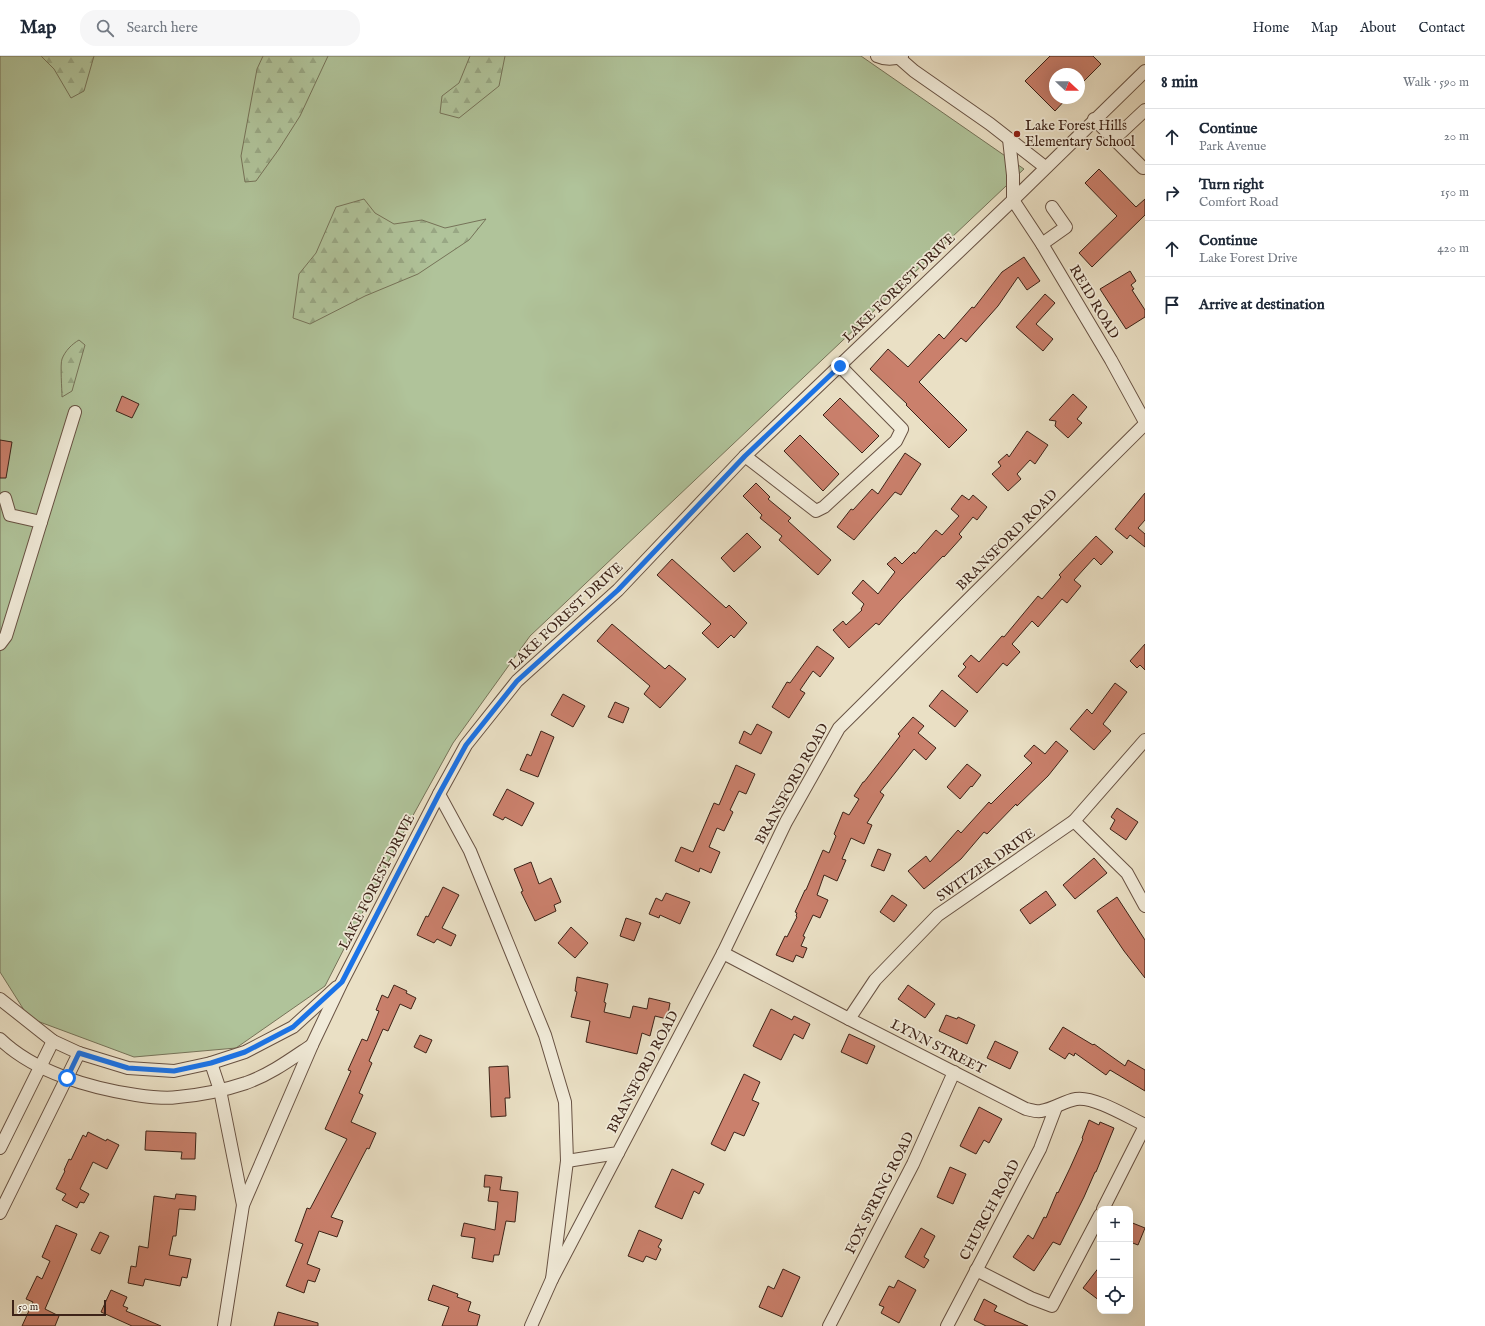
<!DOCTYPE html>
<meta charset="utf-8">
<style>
:root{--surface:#fff;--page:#f6f6f7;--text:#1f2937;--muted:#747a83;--line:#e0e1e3}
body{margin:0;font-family:"IM FELL English",serif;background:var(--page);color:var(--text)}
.controls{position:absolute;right:12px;bottom:12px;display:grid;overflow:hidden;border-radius:8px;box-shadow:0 4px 16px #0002}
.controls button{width:36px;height:36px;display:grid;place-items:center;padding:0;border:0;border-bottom:1px solid var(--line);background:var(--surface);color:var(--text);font:20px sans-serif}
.compass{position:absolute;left:1049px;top:12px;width:36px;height:36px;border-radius:50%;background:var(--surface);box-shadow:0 4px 16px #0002;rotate:112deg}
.scale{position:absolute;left:12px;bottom:10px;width:94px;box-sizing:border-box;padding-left:4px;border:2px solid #3d2318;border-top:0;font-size:11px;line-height:14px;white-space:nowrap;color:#3d2318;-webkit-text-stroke:3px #f1ebd9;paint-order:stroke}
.stop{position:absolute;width:12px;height:12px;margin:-9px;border:3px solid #1a73e8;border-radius:50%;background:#fff}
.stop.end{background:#1a73e8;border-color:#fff;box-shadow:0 1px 4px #0008}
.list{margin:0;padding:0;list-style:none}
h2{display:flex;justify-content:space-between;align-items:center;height:52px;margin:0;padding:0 16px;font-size:17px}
h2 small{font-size:13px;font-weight:400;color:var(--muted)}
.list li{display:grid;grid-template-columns:26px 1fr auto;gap:12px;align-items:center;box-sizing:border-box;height:56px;padding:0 16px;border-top:1px solid var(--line)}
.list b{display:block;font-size:15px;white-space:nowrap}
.list p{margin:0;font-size:13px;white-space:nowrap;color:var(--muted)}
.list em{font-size:13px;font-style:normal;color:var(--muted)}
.icon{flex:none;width:22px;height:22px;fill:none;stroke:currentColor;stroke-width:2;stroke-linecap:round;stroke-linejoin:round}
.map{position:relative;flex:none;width:1145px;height:1270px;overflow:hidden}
header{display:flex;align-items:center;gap:24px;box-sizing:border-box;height:56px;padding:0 20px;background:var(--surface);border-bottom:1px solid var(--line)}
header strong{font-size:19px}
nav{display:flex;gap:22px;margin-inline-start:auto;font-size:14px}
.search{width:280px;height:36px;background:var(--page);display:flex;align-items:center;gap:10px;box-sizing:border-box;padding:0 14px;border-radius:16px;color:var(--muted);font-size:15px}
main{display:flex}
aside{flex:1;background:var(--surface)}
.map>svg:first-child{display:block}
.green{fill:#b0c39a;stroke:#767359}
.forest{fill:url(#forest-firs);stroke:#767359}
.building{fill:#ca806c;stroke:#3d2318}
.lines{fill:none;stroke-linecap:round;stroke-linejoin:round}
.minor-casing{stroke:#685243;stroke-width:14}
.minor{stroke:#f1ebd9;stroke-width:12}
.route{stroke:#1a73e8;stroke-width:5}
.poi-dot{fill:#8f2418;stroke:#f1ebd9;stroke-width:1.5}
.labels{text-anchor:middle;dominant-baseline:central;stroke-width:3.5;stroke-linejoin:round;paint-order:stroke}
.poi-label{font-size:14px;fill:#3d2318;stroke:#f1ebd9;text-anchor:start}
.street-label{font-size:14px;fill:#3d2318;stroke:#f1ebd9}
</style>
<header>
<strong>Map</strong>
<div class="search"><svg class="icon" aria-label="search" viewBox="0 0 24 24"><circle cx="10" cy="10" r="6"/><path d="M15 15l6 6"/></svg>Search here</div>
<nav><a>Home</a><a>Map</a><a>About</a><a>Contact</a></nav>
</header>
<main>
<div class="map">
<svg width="1145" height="1270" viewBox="0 0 1145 1270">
<defs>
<pattern id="forest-firs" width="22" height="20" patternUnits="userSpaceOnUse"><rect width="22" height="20" fill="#b0c39a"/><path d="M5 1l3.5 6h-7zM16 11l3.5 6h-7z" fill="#98a784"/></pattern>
</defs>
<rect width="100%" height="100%" fill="#eae0c5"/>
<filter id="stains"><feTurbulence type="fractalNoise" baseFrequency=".005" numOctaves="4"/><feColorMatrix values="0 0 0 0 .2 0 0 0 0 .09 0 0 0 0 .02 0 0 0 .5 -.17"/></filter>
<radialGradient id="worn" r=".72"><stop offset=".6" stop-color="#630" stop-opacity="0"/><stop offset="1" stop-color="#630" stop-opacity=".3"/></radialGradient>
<!-- green -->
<polygon class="green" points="0,0 861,0 1024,113 530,580 453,687 400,783 325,930 236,992 134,1001 29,962 0,916"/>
<!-- forest -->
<g class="forest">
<polygon points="41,0 94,0 84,35 71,42 54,13"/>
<polygon points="263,0 328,0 300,60 279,93 256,125 245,126 241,100 257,13"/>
<polygon points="470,0 505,0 499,30 459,62 440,57 442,40 459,27"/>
<polygon points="364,143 375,157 394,168 422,164 445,172 486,163 469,184 418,218 365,240 310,268 293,262 299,218 316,197 336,151"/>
<path d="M79,284L85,289L72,335L62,341C62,334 60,308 62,303C65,295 72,288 79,284Z"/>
</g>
<!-- building -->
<g class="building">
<polygon points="1050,0 1093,0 1101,8 1079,30 1079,18 1055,18 1055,42 1067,42 1055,55 1025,25"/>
<polygon points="1099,113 1136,151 1145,143 1145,159 1092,211 1079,197 1117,160 1085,127"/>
<polygon points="1024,201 1040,225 1027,234 1018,221 998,250 966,286 961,282 919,326 967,374 949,392 906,349 907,348 870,313 888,293 908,311 939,278 944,283 972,251 974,252 1002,216"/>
<polygon points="1130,215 1136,225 1131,229 1134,233 1132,234 1145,254 1145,261 1126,273 1100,233"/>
<polygon points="1045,238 1055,247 1036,268 1053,283 1043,295 1016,271"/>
<polygon points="1073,338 1087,351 1077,363 1082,367 1068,382 1055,370 1056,365 1049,364"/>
<polygon points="122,340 139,348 132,362 116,355"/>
<polygon points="840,342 879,380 862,397 823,359"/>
<polygon points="1027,375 1048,389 1035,408 1030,404 1017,418 1021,423 1008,435 992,418 1001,410 998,406 1007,398 1009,401"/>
<polygon points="800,379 839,418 823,435 784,395"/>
<polygon points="0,384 12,386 6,422 0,422"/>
<polygon points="905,397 921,408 901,439 895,436 854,484 837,471 851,453 853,454 872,433 878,438"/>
<polygon points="756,427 770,441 768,443 791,462 788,465 831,504 818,519 779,484 782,480 760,462 762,459 743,440"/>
<polygon points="1145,437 1145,464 1138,472 1145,478 1145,491 1130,479 1127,483 1115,473"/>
<polygon points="962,439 969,444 973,439 987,451 977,464 973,461 959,478 962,481 944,501 943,500 900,545 879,569 876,567 849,592 833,574 843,565 846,569 862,554 861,553 864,548 852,537 863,524 878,538 895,516 887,508 895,501 902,508 914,496 915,498 936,474 942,479 959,460 951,453"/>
<polygon points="747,477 761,491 734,516 721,502"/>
<polygon points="1096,480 1113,496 1101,509 1094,502 1074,524 1081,530 1067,547 1062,543 1038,571 1032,565 1012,588 1020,596 1007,610 1003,607 977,637 958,620 966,611 963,608 971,599 979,606 1002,580 1004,581 1038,540 1042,543 1061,521 1059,519"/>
<polygon points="672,503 726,552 729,549 747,567 734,582 731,579 718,592 702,577 711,568 657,519"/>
<polygon points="612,568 665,613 669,609 686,623 660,652 644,638 650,630 597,585"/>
<polygon points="1145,588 1145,614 1140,609 1137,612 1130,605"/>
<polygon points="817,590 834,602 820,621 813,615 800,634 805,637 789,662 772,651 787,626 790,627"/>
<polygon points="1115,627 1127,636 1103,668 1111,675 1094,694 1070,673 1087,653 1092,658"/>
<polygon points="942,634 968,655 955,671 929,650"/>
<polygon points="563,638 585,650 573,671 551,659"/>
<polygon points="615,646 629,652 623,667 608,661"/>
<polygon points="913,661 924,670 918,677 936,692 926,704 914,693 880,736 884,739 867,767 872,769 864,788 851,782 842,803 846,804 837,825 824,819 817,839 828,844 820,862 813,859 803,880 805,881 801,890 807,892 803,902 796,899 793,906 776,899 785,880 787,881 797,861 796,860 797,857 795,856 805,834 806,834 823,794 829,797 836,780 834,778 843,756 849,759 859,743 854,740 863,726 864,726 900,680 898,678"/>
<polygon points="757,668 772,676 761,698 739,687 744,675 751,679"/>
<polygon points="541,675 554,681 538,721 520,714 527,698 531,700"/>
<polygon points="1056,685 1068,695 1048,720 1017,750 1016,748 987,778 984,776 961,803 924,833 908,815 926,800 930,806 958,774 961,777 989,746 991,748 1032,707 1024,700 1034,689 1045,698"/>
<polygon points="967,708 981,719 972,731 971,730 960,743 947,731"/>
<polygon points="736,709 755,718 746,738 739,735 730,754 733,756 724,775 717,772 709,791 720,796 711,817 700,812 699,816 675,805 681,791 693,796 714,747 719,749"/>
<polygon points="507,733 534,747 522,770 505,761 503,764 493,759"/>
<polygon points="1117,752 1138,766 1126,784 1110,773 1115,764 1111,761"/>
<polygon points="878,793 891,798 884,815 871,810"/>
<polygon points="1094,802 1107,817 1075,843 1063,829"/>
<polygon points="531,806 539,828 551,822 561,846 554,849 556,855 535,865 521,836 523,835 514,813"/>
<polygon points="443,831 459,839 442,872 456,879 451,890 437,883 434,887 417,879 426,860 428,861"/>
<polygon points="1046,835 1056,849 1030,868 1020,854"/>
<polygon points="666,837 690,846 680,868 660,859 659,862 649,858 656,842 662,845"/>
<polygon points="892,839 907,849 894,866 880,856"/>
<polygon points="1117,841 1145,884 1145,922 1124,895 1097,855"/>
<polygon points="626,862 641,867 634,885 620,880"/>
<polygon points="571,871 588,887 575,902 558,887"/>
<polygon points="577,921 608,928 604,946 606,947 604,956 630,962 633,950 647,953 649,942 670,947 667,963 655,960 650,980 642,977 637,998 586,986 590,965 571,961 577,936 575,935"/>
<polygon points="394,929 407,935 406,937 416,942 411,953 400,948 388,975 383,973 369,1005 372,1007 359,1037 363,1039 351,1066 376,1077 369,1093 367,1092 331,1161 343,1165 337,1181 319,1175 307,1208 320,1213 315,1226 308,1224 304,1237 286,1230 303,1188 295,1185 307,1152 310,1153 347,1083 325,1073 351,1015 348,1014 362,983 367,985 379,955 376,954 382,939 388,942"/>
<polygon points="908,929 935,948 925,962 898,943"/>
<polygon points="771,953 792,964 794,960 810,968 803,983 794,978 781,1004 753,990"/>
<polygon points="946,959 957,963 958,961 975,969 967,988 939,975"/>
<polygon points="1063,971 1093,989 1094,988 1125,1010 1128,1004 1145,1014 1145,1035 1110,1014 1106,1019 1075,997 1074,1000 1069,997 1065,1003 1049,993"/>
<polygon points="849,978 875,990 867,1008 841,996"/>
<polygon points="420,979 432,984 426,997 414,991"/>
<polygon points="995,985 1018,996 1010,1013 987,1002"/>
<polygon points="508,1010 510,1042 505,1042 506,1060 491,1061 489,1011"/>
<polygon points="744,1018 760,1026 752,1044 759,1047 744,1080 734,1076 725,1095 711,1088"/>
<polygon points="979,1051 1002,1063 989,1087 984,1084 976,1098 960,1090"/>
<polygon points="1089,1064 1099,1069 1100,1066 1114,1072 1096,1116 1095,1116 1084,1141 1060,1189 1053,1186 1034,1215 1013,1201 1028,1179 1033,1183 1044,1161 1046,1162 1057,1136 1058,1137 1070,1112 1083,1083 1082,1082"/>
<polygon points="146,1075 196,1077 195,1103 181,1103 182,1096 145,1094"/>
<polygon points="88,1076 106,1085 107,1083 119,1089 107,1113 93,1106 80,1133 89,1138 84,1147 80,1146 77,1152 62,1144 66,1138 56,1133 65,1115 64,1114 69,1103 71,1104 83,1079 86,1081"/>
<polygon points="950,1111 966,1118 953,1148 937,1141"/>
<polygon points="672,1113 704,1128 699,1138 694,1135 682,1163 655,1151"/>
<polygon points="485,1119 502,1121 500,1134 518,1136 515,1166 506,1165 499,1199 494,1199 493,1206 472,1202 475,1182 461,1180 464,1167 495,1174 498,1146 488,1145 490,1131 484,1131"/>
<polygon points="176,1138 196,1140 195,1154 179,1153 176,1180 173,1180 169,1199 191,1203 187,1222 182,1221 180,1230 145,1223 143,1230 128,1227 131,1210 136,1211 139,1190 148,1192 154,1140 175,1143"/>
<polygon points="1130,1166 1145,1172 1138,1189 1130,1186"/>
<polygon points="56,1169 77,1178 45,1253 59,1260 55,1270 22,1270 33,1246 26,1243 37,1220 42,1223 50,1205 42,1201"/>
<polygon points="921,1172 935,1180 924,1201 929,1204 924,1212 905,1201"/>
<polygon points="639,1174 662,1184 658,1191 661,1193 656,1204 646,1200 643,1206 628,1200"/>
<polygon points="100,1176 109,1180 100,1198 91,1194"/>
<polygon points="1100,1210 1100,1245 1083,1232"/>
<polygon points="783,1213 800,1221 782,1261 759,1251 768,1230 774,1233"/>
<polygon points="898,1224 916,1234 899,1267 881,1257 884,1251 879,1249 889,1230 894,1232"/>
<polygon points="433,1229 458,1238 457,1241 471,1246 468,1255 480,1259 477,1270 442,1270 449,1251 428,1244"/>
<polygon points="111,1234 127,1241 123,1250 128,1252 126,1255 161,1270 132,1270 101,1256"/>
<polygon points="984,1243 997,1250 994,1255 1028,1270 986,1270 974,1264"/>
<polygon points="278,1256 318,1267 318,1270 274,1270"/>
</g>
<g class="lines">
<defs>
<g id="minor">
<path d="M877,0C886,4 893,4 902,0"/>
<polyline points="898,1 914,15 990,68 1045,111"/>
<polyline points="1094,63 1114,83 1145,54"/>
<polyline points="1009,83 1013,119 1013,144 1042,188 1111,304 1145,366"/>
<polyline points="1114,83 1143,112"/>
<polyline points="1042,188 1066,171 1052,151"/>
<polyline points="745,400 816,455 824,451 896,385 902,373 840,310"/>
<polyline points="41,466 75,356"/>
<polyline points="0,588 6,580 41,466 10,459 5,442"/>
<polyline points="439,738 470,795 545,979 565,1046 567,1105 552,1223"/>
<polyline points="1074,765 1127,817 1145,850"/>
<path d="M723,897L849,963L1026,1053C1031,1054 1037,1056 1041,1055C1054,1053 1064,1045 1076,1043C1094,1040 1128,1061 1145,1069"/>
<polyline points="0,943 53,985 79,997 128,1012 174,1015 211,1007 245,996 293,971 337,931"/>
<polyline points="849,963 875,924 938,859 1074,765 1145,684"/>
<path d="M0,983C34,1016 90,1032 136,1039C150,1041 164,1043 178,1041C201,1039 225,1034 246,1027C271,1018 291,1003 312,989"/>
<polyline points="211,1007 220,1034 243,1149"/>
<polyline points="0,1092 53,985"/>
<polyline points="567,1105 618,1097 723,897 786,766 839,672 1145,368"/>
<polyline points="1103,1153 1145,1070"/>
<polyline points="0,1157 79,997"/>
<polyline points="976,1214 1031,1242 1052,1250 1100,1159"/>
<polyline points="224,1270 243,1149 312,989 342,926 439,738 466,689 517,625 618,534 745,400 1013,144 1145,15"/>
<polyline points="531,1270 552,1223 618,1097"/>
<polyline points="829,1270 913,1108 954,1016"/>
<polyline points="947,1270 1040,1093 1056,1051"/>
</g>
</defs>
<!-- minor casing -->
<use href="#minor" class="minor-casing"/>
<!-- minor -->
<use href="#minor" class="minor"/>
</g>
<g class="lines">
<!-- route -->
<polyline class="route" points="67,1022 79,997 128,1012 174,1015 211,1007 245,996 293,971 342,926 439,738 466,689 517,625 618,534 745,400 840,310"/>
</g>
<!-- markers -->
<circle class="poi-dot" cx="1017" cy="78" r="4"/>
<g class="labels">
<!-- poi labels -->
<g class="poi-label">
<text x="1025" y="70">Lake Forest Hills<tspan x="1025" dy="16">Elementary School</tspan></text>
</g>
<!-- street labels -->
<g class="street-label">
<text transform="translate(899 232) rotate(-44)">LAKE FOREST DRIVE</text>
<text transform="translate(1094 246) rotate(59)">REID ROAD</text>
<text transform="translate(1007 484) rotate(-45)">BRANSFORD ROAD</text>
<text transform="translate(566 560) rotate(-43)">LAKE FOREST DRIVE</text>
<text transform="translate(792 728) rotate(-61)">BRANSFORD ROAD</text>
<text transform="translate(986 809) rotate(-35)">SWITZER DRIVE</text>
<text transform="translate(377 826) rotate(-63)">LAKE FOREST DRIVE</text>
<text transform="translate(938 991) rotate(27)">LYNN STREET</text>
<text transform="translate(643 1016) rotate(-62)">BRANSFORD ROAD</text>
<text transform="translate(880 1137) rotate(-63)">FOX SPRING ROAD</text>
<text transform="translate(990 1154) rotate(-62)">CHURCH ROAD</text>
</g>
</g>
<rect width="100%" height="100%" filter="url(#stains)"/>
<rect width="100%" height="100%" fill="url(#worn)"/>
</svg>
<div class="controls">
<button>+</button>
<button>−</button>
<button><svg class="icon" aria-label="locate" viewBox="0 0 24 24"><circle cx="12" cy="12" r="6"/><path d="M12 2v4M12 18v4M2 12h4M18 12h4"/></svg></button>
</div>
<svg class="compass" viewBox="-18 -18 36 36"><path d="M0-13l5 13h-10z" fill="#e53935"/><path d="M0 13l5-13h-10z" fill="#747a83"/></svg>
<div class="scale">50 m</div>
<div class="stop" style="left:67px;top:1022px"></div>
<div class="stop end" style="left:840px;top:310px"></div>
</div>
<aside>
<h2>8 min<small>Walk · 590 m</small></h2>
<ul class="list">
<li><svg class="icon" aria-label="ahead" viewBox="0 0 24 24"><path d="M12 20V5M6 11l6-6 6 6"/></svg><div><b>Continue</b><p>Park Avenue</p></div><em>20 m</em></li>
<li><svg class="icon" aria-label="right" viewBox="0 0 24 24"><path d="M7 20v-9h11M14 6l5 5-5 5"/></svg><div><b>Turn right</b><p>Comfort Road</p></div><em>150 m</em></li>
<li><svg class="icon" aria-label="ahead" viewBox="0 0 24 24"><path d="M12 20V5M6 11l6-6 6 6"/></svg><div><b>Continue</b><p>Lake Forest Drive</p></div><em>420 m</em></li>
<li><svg class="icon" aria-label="arrive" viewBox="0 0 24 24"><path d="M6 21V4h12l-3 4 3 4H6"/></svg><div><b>Arrive at destination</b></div></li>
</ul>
</aside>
</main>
